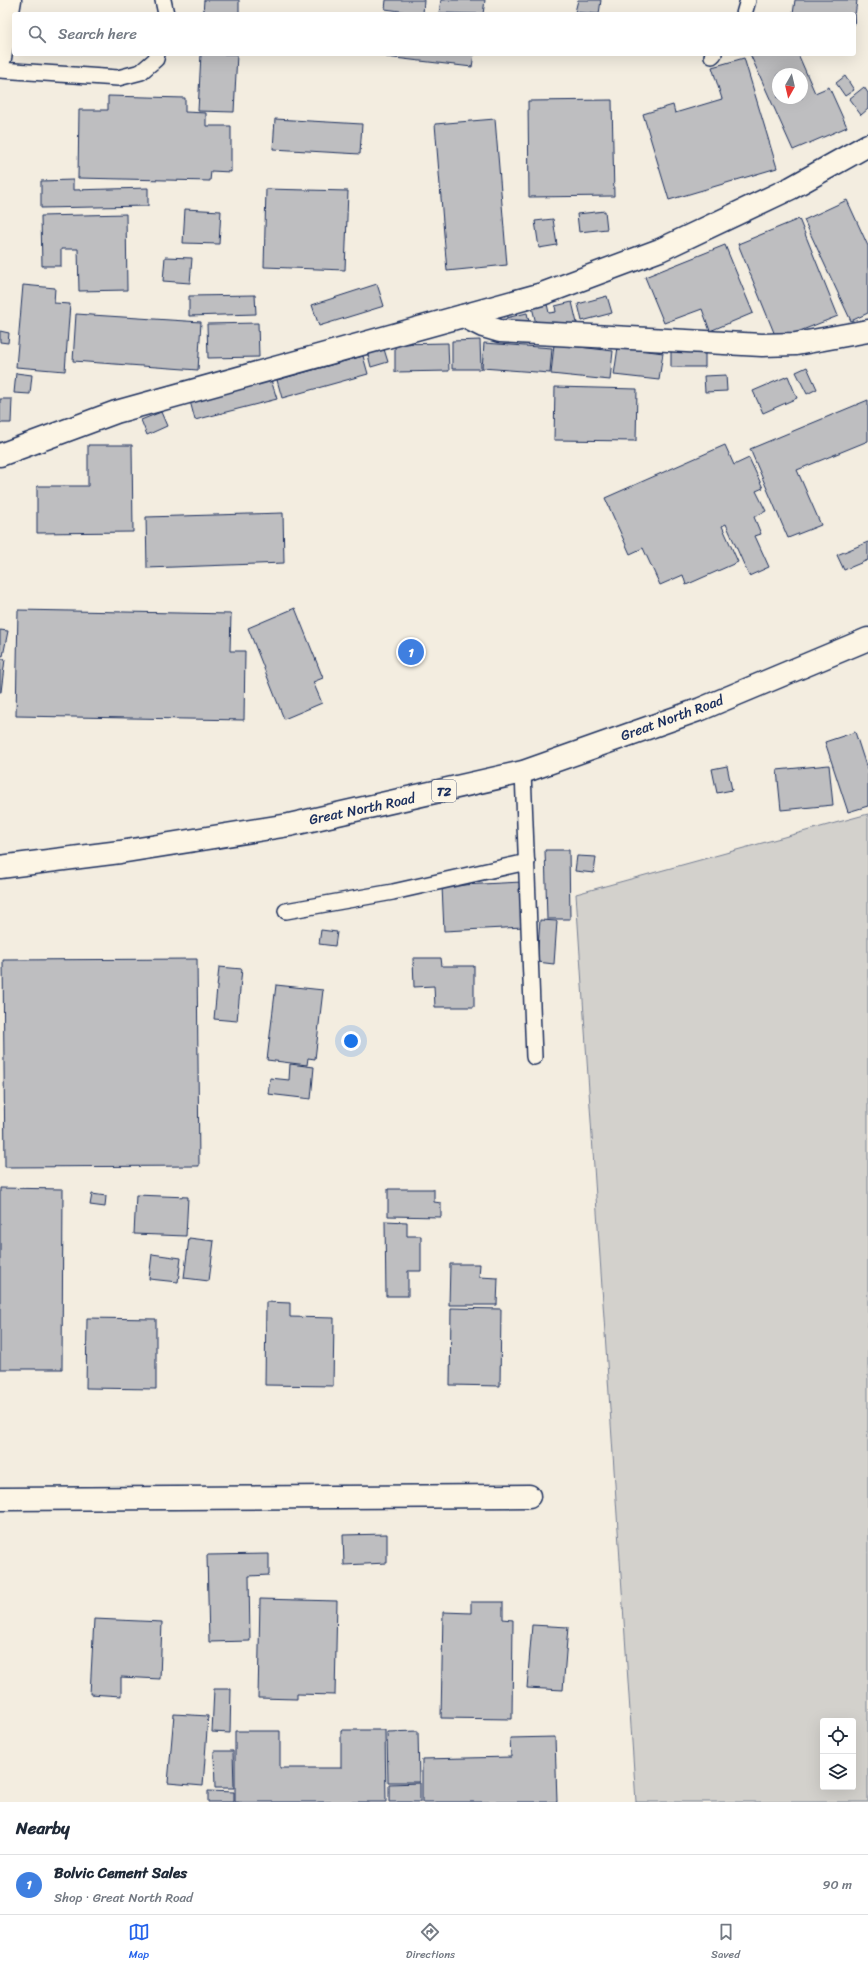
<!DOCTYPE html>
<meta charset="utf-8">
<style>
:root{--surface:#fff;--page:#f6f6f7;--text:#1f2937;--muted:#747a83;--line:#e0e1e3;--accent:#2563eb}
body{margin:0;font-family:Sriracha,sans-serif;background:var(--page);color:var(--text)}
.controls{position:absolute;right:12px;bottom:12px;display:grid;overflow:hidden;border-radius:4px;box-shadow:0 4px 16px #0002}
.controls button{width:36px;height:36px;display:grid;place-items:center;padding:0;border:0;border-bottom:1px solid var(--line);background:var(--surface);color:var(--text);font:20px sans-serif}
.compass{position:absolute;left:772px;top:68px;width:36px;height:36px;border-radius:50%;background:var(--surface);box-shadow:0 4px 16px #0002;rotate:188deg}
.you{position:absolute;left:351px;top:1041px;width:14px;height:14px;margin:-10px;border:3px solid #fff;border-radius:50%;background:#1a73e8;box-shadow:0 0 0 6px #1a73e833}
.badge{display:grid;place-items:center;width:26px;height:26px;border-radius:50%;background:var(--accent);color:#fff;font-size:13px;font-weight:700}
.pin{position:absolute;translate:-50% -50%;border:2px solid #fff;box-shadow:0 1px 4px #0006}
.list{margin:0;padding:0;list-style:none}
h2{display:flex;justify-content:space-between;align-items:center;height:52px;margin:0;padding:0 16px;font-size:17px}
h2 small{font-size:13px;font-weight:400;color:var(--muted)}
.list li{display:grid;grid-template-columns:26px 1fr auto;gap:12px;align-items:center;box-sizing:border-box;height:60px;padding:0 16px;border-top:1px solid var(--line)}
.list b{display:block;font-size:15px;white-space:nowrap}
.list p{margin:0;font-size:13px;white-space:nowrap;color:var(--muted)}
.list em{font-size:13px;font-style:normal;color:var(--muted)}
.icon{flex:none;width:22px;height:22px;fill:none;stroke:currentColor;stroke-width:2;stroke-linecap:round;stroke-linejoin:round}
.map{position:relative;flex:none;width:868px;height:1802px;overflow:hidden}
.search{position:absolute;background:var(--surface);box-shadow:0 4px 16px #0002;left:12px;right:12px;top:12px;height:44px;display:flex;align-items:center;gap:10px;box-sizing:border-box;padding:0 14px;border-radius:4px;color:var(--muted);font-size:15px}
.sheet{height:112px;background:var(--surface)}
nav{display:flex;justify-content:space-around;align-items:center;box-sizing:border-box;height:56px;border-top:1px solid var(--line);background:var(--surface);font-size:11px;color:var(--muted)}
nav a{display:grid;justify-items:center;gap:2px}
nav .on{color:var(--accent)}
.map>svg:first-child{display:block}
.green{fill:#d3d1cc;stroke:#778095;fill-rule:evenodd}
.building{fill:#bebec0;stroke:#1b2f5e;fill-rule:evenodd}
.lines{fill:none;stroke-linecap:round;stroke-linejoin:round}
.service-casing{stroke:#1b2f5e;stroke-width:18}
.minor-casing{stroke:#1b2f5e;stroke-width:25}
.tertiary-casing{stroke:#1b2f5e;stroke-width:25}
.trunk-casing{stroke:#1b2f5e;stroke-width:25}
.service{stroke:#fcf5e5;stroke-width:15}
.minor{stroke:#fcf5e5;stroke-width:22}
.tertiary{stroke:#fcf5e5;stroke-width:22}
.trunk{stroke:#fcf5e5;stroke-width:22}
.labels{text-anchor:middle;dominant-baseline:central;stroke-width:3;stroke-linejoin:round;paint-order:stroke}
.shield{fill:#fcf5e5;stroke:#5e6a86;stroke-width:1}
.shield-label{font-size:13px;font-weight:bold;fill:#1b2f5e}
.street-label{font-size:14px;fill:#1b2f5e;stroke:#fcf5e5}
</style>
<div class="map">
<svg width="868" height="1802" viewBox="0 0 868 1802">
<rect width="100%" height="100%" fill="#f3ede0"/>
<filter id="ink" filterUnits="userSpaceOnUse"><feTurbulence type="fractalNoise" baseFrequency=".025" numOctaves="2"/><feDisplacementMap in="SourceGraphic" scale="8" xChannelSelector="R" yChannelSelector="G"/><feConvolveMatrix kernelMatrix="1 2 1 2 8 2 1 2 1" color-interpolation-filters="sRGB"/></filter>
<g filter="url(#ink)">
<!-- green -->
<path class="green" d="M868,814V1802H636L576,894ZM823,1721H853V1787H823Z"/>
<!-- building -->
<g class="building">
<polygon points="204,0 239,0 239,14 203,14"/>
<polygon points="386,0 424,0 423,14 385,9"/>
<polygon points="441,0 485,0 483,14 439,13"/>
<polygon points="578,0 601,0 599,14 575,12"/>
<polygon points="795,0 857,0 854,25 854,14 793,14"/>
<polygon points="201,54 237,54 234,112 198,111"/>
<polygon points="387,54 474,54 472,67 386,57"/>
<path d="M750,54H798L815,93L829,87L847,127L793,150ZM778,74H802V98H778Z"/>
<polygon points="744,58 777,168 669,200 643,114 673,105 675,113 722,99 712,67"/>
<polygon points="845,76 854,90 845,96 836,83"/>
<polygon points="864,87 868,93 868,109 861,115 849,99"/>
<polygon points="108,96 185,98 185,112 206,113 206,126 231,126 231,172 211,171 210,181 78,178 79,110 108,110"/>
<polygon points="612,100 614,196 529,197 528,101"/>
<polygon points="275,119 362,124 360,154 273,149"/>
<polygon points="495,119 507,265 447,271 435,124"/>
<polygon points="73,180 73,190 148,188 148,206 41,208 41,181"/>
<polygon points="266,189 348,191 345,270 264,267"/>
<polygon points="847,200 868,246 868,313 851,321 804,220"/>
<polygon points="185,209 221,211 219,244 183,243"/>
<polygon points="605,211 607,229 579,232 577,214"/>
<polygon points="126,214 127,290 79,291 78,249 61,249 61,266 42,266 41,216"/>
<polygon points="553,219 557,245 539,248 535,221"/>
<polygon points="799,219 838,316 777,340 738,244"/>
<polygon points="725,245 753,313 710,331 702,309 664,323 645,277"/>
<polygon points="165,257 192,258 190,283 163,281"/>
<polygon points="377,284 384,306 319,326 312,305"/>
<polygon points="23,285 55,288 54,303 70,304 65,371 16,367"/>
<polygon points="255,295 256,314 189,316 189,296"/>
<polygon points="607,296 612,313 582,321 578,304"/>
<polygon points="572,302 577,323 538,332 532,307 547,304 549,313 556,312 555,306"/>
<polygon points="527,313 530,326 508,330 506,318"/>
<polygon points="76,314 201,322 198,370 73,361"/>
<polygon points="258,323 259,357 208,358 207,324"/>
<polygon points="0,331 9,333 8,343 0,342"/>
<polygon points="480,340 481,369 452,369 452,341"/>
<polygon points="448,343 449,371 395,372 395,344"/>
<polygon points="484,343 552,348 550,373 482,368"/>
<polygon points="554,344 613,351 610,380 551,374"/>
<polygon points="383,346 388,362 371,367 367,351"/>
<polygon points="618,347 663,353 659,380 614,375"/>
<polygon points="671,351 705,352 705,367 671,367"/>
<polygon points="363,356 368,374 282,398 277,380"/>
<polygon points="807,367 817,389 807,394 796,372"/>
<polygon points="16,373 32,375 30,394 14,393"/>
<polygon points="726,375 727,391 705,392 704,376"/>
<polygon points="788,376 797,398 763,413 753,391"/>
<polygon points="271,380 277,399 195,420 190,401"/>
<polygon points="555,387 637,389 636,441 554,440"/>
<polygon points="0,399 12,399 11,423 0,423"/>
<polygon points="868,400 868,441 797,470 821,525 788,538 750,449"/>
<polygon points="161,412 167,426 147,435 141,420"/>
<polygon points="88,445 132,445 133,532 37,533 37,486 88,486"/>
<polygon points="725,445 734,465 749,458 763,488 756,491 766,511 754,517 761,534 755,536 769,567 749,576 726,524 722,526 738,562 686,585 683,575 660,585 643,548 630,554 605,498"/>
<polygon points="283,513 284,563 147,568 146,517"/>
<polygon points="868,542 868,560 844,570 837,555"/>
<polygon points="295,608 323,678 313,682 322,703 284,719 248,628"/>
<polygon points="18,610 231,614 230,651 245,651 244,720 16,716"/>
<polygon points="0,630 8,631 3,656 0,655"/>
<polygon points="0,659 5,659 1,692 0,692"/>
<polygon points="855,732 868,772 868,806 848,812 825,742"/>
<polygon points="829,765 833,805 781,810 777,770"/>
<polygon points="727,766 732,790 717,793 712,769"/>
<polygon points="545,850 569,850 570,919 547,919"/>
<polygon points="577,856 596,857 594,873 575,871"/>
<polygon points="522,882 524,927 444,931 442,886"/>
<polygon points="540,920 557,921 554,964 537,962"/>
<polygon points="321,930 337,932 335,946 319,944"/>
<polygon points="413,958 441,958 442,966 474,966 474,1007 435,1007 434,986 414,987"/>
<polygon points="197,959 199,1166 5,1167 3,960"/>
<polygon points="219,967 242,969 237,1021 214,1019"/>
<polygon points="276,985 323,990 315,1059 308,1058 307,1065 267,1060"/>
<polygon points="290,1064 314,1067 311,1099 268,1094 270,1078 289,1080"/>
<polygon points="0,1188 63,1189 62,1369 0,1369"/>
<polygon points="388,1189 434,1189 434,1202 441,1203 441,1217 388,1216"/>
<polygon points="92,1194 106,1196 105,1207 90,1205"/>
<polygon points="136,1195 188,1197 186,1236 134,1234"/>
<polygon points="385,1221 407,1222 407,1236 421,1236 421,1271 408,1271 408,1296 386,1296"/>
<polygon points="189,1238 214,1241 209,1281 184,1278"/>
<polygon points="152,1254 181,1258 178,1282 149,1279"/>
<polygon points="450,1264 480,1264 479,1277 498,1278 497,1305 449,1305"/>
<polygon points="266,1302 290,1303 290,1317 334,1318 333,1386 265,1385"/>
<polygon points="451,1308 501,1309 500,1386 450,1385"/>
<polygon points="87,1318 156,1319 156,1389 86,1388"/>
<polygon points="387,1534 387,1563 344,1565 343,1535"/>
<polygon points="269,1554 269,1575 249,1576 250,1641 209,1642 207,1555"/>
<polygon points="260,1599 337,1601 335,1695 297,1694 297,1699 258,1698"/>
<polygon points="471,1602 503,1602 503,1619 513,1620 512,1719 441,1718 443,1612 471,1613"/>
<polygon points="94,1619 162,1622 160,1679 121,1677 121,1696 90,1694"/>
<polygon points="532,1625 568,1627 563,1690 527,1688"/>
<polygon points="214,1689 231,1689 230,1733 212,1732"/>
<polygon points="174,1714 208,1716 203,1786 168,1783"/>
<polygon points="341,1730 385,1730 386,1802 235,1802 235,1731 280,1731 280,1768 341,1768"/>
<polygon points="418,1731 419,1782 388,1782 387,1732"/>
<polygon points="555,1737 557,1802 422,1802 422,1759 511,1757 510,1738"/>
<polygon points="214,1751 233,1751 234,1788 215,1788"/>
<polygon points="420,1783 420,1802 389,1802 389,1784"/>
<polygon points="208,1791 234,1792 234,1802 208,1802"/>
</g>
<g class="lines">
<defs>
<g id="service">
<polyline points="163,0 166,14"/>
<polyline points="744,14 748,0"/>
<polyline points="712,56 714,54"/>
<polyline points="0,70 118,78 141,72 156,59 157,54"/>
<polyline points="523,772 534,1057"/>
<polyline points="286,911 393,892 527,862"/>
</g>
<g id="minor">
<polyline points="463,316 483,326 500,331 762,345 796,344 868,331"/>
<polyline points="0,455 116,412 542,294 660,250 791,188 868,145"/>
<polyline points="0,1499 529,1496"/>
</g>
<polyline id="tertiary" points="0,58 10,0"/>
<polyline id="trunk" points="0,867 120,852 289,825 523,772 701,709 868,639"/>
</defs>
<!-- service casing -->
<use href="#service" class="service-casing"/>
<!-- minor casing -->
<use href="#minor" class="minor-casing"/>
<!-- tertiary casing -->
<use href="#tertiary" class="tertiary-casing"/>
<!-- trunk casing -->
<use href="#trunk" class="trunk-casing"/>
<!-- service -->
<use href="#service" class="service"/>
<!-- minor -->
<use href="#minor" class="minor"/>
<!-- tertiary -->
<use href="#tertiary" class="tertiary"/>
<!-- trunk -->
<use href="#trunk" class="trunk"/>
</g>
</g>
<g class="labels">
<!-- shield labels -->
<rect class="shield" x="432" y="780" width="24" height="22" rx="3"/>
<g class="shield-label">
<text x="444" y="791">T2</text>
</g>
<!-- street labels -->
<g class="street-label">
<text transform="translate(672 718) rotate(-20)">Great North Road</text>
<text transform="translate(362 809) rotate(-12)">Great North Road</text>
</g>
</g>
</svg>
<div class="controls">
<button><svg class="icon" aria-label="locate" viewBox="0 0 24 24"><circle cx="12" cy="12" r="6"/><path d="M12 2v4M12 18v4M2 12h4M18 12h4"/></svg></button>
<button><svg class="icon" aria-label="layers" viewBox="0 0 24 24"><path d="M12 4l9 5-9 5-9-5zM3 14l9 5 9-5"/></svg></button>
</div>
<svg class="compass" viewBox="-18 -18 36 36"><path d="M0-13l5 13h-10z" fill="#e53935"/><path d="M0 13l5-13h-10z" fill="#747a83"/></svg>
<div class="you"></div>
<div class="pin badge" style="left:411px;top:652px;background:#3f7fe0">1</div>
<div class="search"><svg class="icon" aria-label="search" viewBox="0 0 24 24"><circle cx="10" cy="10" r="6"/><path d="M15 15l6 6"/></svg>Search here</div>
</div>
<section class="sheet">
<h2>Nearby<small></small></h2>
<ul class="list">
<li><span class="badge" style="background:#3f7fe0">1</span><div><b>Bolvic Cement Sales</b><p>Shop · Great North Road</p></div><em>90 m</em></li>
</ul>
</section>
<nav>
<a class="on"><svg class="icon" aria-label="map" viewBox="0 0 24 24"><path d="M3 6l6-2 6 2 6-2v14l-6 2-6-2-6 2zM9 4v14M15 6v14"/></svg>Map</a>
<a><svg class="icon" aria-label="directions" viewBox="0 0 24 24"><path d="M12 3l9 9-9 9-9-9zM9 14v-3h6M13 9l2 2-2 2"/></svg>Directions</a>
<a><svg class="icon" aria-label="saved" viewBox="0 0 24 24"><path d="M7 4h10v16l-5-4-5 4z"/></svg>Saved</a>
</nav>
